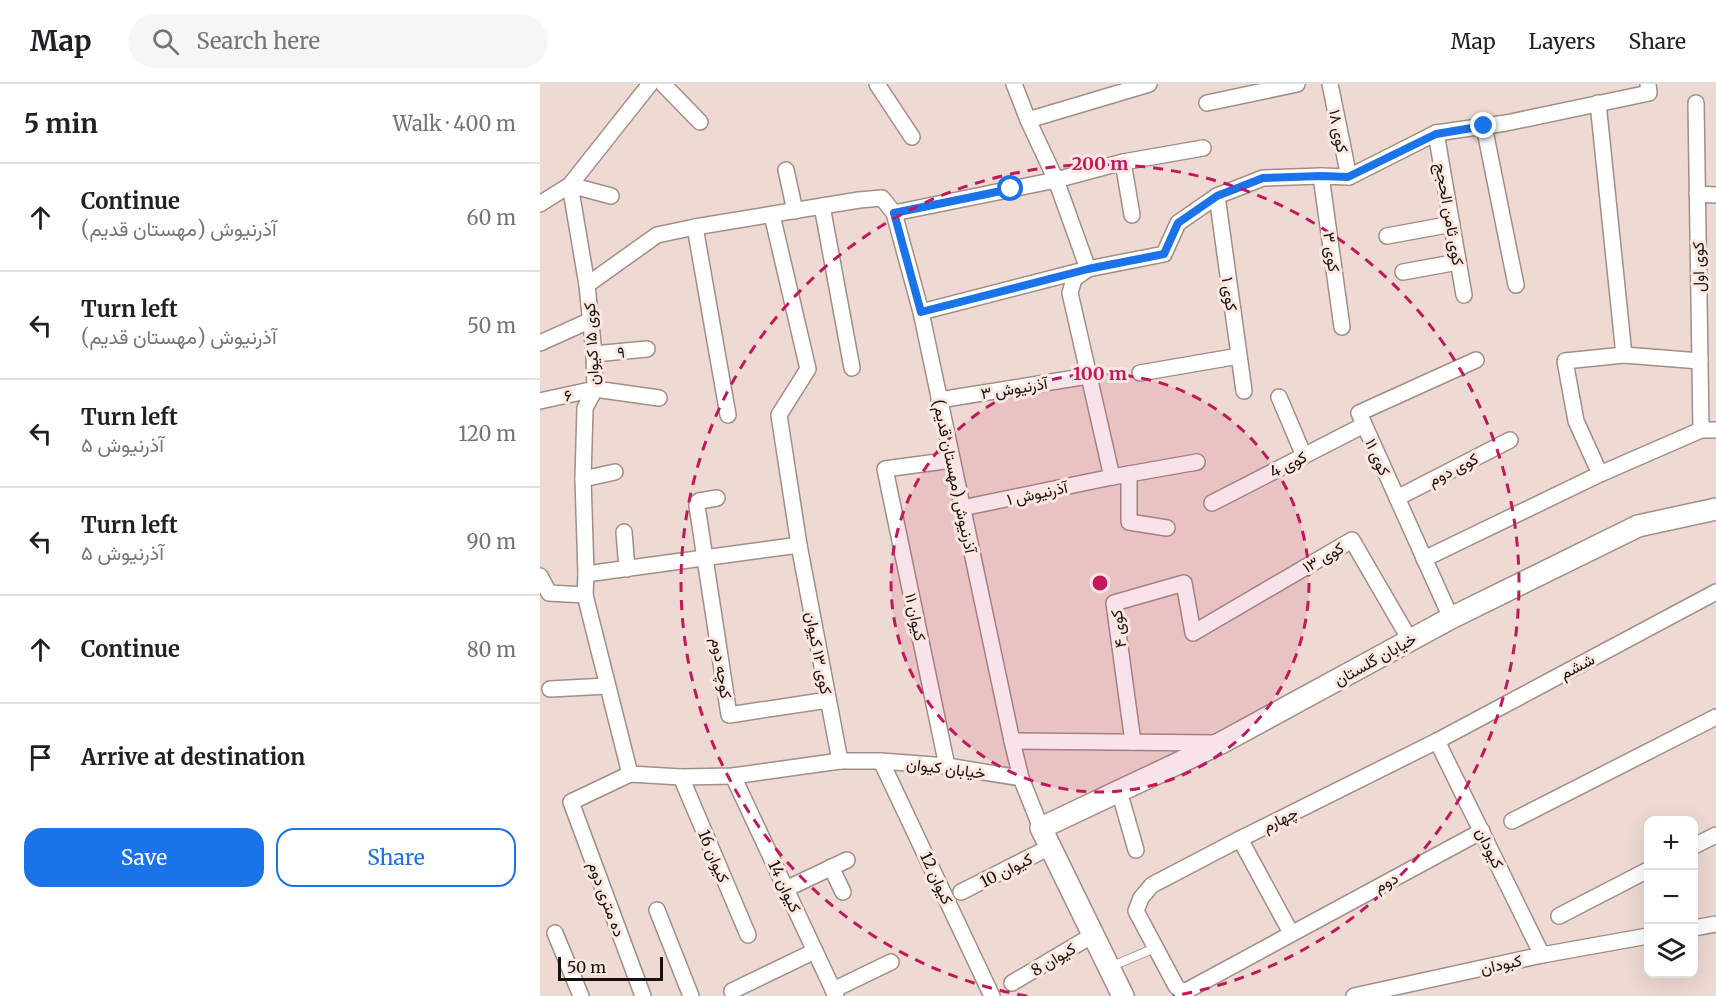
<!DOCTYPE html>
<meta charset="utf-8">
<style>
:root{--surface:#fff;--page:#f6f6f6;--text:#202124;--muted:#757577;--line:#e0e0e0;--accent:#1a73e8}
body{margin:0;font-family:Merriweather,Vazirmatn,serif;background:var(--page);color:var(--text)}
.controls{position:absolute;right:18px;bottom:18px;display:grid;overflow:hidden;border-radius:12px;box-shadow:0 6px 24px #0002}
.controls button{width:54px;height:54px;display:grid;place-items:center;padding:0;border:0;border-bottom:2px solid var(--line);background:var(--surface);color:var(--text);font:30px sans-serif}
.scale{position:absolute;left:18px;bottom:15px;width:105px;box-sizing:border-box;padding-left:6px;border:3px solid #17100e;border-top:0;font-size:16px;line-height:21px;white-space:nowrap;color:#17100e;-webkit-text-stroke:4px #fce8e0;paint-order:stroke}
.stop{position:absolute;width:18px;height:18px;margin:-14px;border:4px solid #1a73e8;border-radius:50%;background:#fff}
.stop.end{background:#1a73e8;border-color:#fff;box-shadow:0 2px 6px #0008}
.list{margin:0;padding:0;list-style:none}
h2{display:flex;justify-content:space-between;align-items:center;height:78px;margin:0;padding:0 24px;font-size:26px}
h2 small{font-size:20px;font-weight:400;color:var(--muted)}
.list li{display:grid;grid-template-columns:39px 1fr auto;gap:18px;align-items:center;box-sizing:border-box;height:108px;padding:0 24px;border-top:2px solid var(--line)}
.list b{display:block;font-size:22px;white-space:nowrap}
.list p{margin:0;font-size:20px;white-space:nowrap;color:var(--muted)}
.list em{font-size:20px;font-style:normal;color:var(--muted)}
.actions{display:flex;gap:12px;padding:18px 24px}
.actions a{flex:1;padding:14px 0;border:2px solid var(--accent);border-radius:18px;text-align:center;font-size:21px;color:var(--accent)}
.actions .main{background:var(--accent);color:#fff}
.icon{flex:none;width:33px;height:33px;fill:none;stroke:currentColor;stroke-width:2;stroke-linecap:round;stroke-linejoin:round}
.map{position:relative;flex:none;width:1176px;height:912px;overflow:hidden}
header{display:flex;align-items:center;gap:36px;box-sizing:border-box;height:84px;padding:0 30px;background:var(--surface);border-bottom:2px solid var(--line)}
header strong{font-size:28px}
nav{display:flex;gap:33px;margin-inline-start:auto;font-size:21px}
.search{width:420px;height:54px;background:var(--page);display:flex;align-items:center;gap:15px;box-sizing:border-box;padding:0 21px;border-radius:33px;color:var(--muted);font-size:22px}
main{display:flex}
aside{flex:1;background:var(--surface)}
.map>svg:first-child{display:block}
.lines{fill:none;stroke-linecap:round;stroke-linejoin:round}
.lane-casing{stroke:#a18e87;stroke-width:10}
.street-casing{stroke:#a18e87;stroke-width:18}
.secondary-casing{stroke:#a18e87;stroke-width:24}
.lane{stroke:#fff;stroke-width:8}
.street{stroke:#fff;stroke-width:15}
.secondary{stroke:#fff;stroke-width:21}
.route{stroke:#1a73e8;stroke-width:8}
.ring{fill:none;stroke:#c2185b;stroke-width:3;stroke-dasharray:10 8}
.labels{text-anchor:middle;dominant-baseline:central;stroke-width:6;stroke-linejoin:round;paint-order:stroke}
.street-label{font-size:16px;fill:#17100e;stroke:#fce8e0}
.centre{fill:#c2185b;stroke:#fce8e0;stroke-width:3}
.ring-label{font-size:18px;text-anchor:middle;font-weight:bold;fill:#c2185b;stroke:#fce8e0;stroke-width:6;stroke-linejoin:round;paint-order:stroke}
</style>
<header>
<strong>Map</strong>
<div class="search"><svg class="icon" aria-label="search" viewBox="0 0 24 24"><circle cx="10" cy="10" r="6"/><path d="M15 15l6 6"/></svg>Search here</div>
<nav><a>Map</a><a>Layers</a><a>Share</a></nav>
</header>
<main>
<aside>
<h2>5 min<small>Walk · 400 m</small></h2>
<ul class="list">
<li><svg class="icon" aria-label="ahead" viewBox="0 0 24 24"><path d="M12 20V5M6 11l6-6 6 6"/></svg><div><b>Continue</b><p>آذرنیوش (مهستان قدیم)</p></div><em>60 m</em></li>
<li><svg class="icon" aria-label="left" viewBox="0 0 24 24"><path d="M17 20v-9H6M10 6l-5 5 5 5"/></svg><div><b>Turn left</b><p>آذرنیوش (مهستان قدیم)</p></div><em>50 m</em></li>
<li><svg class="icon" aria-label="left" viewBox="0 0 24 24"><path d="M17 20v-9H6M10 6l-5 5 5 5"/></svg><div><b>Turn left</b><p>آذرنیوش ۵</p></div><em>120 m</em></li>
<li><svg class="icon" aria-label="left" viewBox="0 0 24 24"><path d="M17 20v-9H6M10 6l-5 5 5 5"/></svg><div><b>Turn left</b><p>آذرنیوش ۵</p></div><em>90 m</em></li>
<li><svg class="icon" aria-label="ahead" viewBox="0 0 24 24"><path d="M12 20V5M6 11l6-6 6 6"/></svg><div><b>Continue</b></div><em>80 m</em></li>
<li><svg class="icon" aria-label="arrive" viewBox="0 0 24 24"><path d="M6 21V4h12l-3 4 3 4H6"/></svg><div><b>Arrive at destination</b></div></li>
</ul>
<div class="actions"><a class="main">Save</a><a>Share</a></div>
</aside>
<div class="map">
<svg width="1176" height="912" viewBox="0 0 1176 912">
<rect width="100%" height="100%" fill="#eedad3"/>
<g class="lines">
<defs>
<polyline id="lane" points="570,883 615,864"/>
<g id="street">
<polyline points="123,0 160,38"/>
<polyline points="337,0 372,53"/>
<polyline points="474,0 488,36 516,96 548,185 534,195 530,209 572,393"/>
<polyline points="790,0 809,93"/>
<polyline points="667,19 757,0"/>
<polyline points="1058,19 1084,271 1160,277"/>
<polyline points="1156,19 1161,346"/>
<polyline points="488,36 609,0"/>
<polyline points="944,42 976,201"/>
<polyline points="896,49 924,211"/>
<polyline points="583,78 592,131"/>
<polyline points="246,86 255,127"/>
<polyline points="781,92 802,243"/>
<polyline points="1157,110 1176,111"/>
<polyline points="71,112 30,101 47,201 54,270 55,305 45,324 43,395 46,490 45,511 90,690"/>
<polyline points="677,112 704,307"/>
<polyline points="0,120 30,101 110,0"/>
<polyline points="282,122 312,284"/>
<polyline points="354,129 516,96 583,78 663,64"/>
<polyline points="232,131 268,285 239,331 259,461 300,677"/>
<polyline points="155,143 188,331"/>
<polyline points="847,152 912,140"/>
<polyline points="863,188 918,178"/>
<polyline points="47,201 117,151 155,143 319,116 342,114 354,129 381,228 472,657 481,694"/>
<polyline points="381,228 548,185 624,170 638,139 677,112 723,94 781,92 809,93 896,49 966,39 1109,9 1108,0"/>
<polyline points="0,259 51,236"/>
<polyline points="54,270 107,265"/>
<polyline points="600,289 699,272"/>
<polyline points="739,313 764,372"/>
<polyline points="399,316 548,292"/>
<polyline points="0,317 55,305 119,314"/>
<polyline points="589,390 589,438 627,444"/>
<polyline points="1060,390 1036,337 1025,277 1084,271"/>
<polyline points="43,395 75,388"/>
<polyline points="177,414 159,417 157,419 157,422 189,631 288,616"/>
<polyline points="857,414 970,356"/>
<polyline points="672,419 824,341"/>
<polyline points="422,424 572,393 657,378"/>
<polyline points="84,448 87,485"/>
<polyline points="884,475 1060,390 1161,346 1176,346"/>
<polyline points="46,490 259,461"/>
<polyline points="0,492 9,509 45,511"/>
<polyline points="911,534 819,329 936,276"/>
<polyline points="10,605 67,602"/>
<polyline points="472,657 675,659"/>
<polyline points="897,657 1002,871"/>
<polyline points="593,658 574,519 644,499 653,549 812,456 870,556"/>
<polyline points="341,677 452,912"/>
<polyline points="407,682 345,385 412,376"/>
<polyline points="193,692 296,912"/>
<polyline points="141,693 208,851"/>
<polyline points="579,707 596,766"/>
<polyline points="972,737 1176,633"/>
<polyline points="942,747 646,907 640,906 636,902 596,827 601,814 612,801 700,755 897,657 1176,508"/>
<polyline points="700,755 751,849"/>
<polyline points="1154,762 1176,751"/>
<polyline points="291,783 303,808"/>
<polyline points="246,805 307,776"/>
<polyline points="421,808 510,763"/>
<polyline points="117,826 151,912"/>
<polyline points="1019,832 1108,786"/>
<polyline points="1154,844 1176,840"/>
<polyline points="15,849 41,912"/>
<polyline points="472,899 553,851"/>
<polyline points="293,906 351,878"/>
<polyline points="192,907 275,867"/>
<polyline points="103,912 31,718 90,690 141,693 193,692 300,677 341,677 407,682 481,694 501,744"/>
<polyline points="814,912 1002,871 1108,852"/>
</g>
<polyline id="secondary" points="583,912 501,744 681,659 911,534 1098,442 1176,425"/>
</defs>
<!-- lane casing -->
<use href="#lane" class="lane-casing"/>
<!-- street casing -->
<use href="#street" class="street-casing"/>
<!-- secondary casing -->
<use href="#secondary" class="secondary-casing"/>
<!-- lane -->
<use href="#lane" class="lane"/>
<!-- street -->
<use href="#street" class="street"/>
<!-- secondary -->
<use href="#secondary" class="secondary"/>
</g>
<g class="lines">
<!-- route -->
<polyline class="route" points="471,105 354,129 381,228 548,185 624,170 638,139 677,112 723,94 781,92 808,93 896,50 944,42"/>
</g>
<!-- distance rings -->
<circle cx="560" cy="499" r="209" fill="#c2185b" fill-opacity=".12"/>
<g class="ring">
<circle cx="560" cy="499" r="209"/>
<path d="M487 912A419 419 0 1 1 633 912"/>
</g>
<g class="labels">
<!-- street labels -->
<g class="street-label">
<text transform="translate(799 47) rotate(79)">کوی ۱۸</text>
<text transform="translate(910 130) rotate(80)">کوی ثامن الحجج</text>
<text transform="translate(792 168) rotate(82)">کوی ۳</text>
<text transform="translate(1158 183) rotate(-91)">کوی اول</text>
<text transform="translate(690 210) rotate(82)">کوی ۱</text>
<text transform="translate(51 260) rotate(-93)">کوی ۱۵ کیوان</text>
<text transform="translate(81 268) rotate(-5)">۹</text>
<text transform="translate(474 304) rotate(-9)">آذرنیوش ۳</text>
<text transform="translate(28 311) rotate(-12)">۶</text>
<text transform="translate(838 373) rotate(66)">کوی ۱۱</text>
<text transform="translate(748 380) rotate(-27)">کوی 4</text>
<text transform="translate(913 385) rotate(-27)">کوی دوم</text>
<text transform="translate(415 392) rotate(78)">آذرنیوش (مهستان قدیم)</text>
<text transform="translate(497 409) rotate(-12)">آذرنیوش ۱</text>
<text transform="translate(783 473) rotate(-30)">کوی ۱۳</text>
<text transform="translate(376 533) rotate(78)">کیوان ۱۱</text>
<text transform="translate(578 545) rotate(-97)">کوی ۴</text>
<text transform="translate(279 569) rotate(79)">کوی ۱۳ کیوان</text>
<text transform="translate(835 575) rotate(-29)">خیابان گلستان</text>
<text transform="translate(1037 582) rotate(-28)">ششم</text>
<text transform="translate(182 584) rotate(81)">کوچه دوم</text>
<text transform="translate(406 684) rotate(7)">خیابان کیوان</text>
<text transform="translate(740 735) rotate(-26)">چهارم</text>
<text transform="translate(950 764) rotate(64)">کیودان</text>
<text transform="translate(174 772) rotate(67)">کیوان 16</text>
<text transform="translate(466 786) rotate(-27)">کیوان 10</text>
<text transform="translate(397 794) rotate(65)">کیوان 12</text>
<text transform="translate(846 798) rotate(-28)">دوم</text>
<text transform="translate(245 802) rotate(65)">کیوان 14</text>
<text transform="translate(67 815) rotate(70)">ده متری دوم</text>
<text transform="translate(513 875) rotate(-31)">کیوان 8</text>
<text transform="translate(961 880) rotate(-12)">کبودان</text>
</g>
</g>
<circle cx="560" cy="499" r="9" class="centre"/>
<g class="ring-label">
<text x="560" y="86">200 m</text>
<text x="560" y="296">100 m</text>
</g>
</svg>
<div class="controls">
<button>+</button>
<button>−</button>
<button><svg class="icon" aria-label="layers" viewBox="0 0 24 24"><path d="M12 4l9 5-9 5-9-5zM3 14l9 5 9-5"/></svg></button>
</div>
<div class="scale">50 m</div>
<div class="stop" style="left:471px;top:105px"></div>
<div class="stop end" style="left:944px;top:42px"></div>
</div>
</main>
